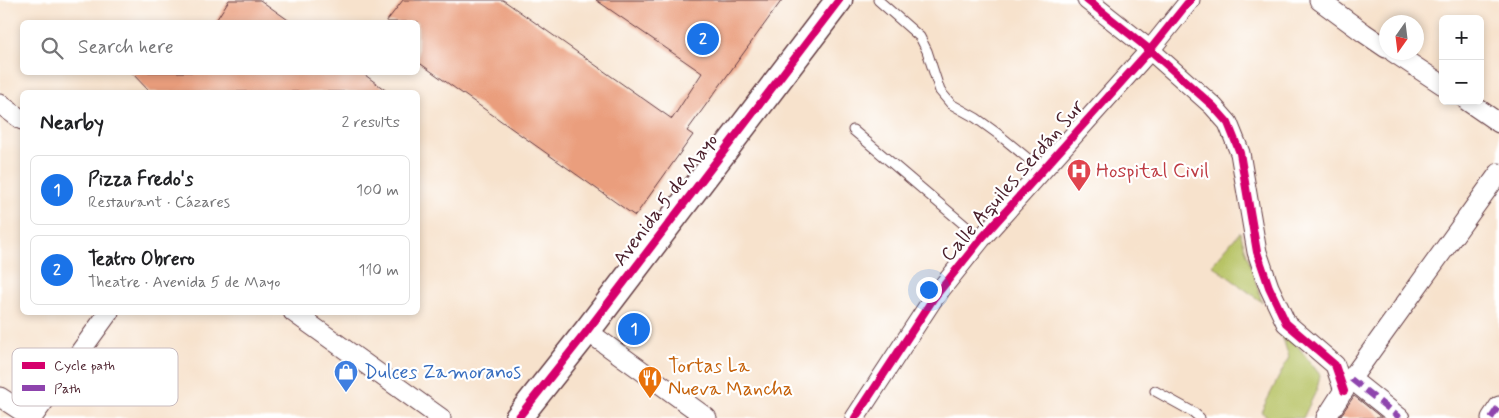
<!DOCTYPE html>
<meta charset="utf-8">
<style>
:root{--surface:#fff;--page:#f2f2f2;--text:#202124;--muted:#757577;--line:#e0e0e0;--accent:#1a73e8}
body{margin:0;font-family:Mynerve,sans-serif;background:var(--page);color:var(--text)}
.controls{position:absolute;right:15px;top:15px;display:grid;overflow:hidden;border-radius:8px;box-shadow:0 2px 8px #0003}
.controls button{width:45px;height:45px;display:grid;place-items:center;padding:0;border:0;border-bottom:1px solid var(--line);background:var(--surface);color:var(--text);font:25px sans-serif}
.compass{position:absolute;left:1379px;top:15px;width:45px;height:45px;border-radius:50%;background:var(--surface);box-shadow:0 2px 8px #0003;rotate:194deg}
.you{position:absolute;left:928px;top:289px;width:18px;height:18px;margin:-12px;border:4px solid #fff;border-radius:50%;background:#1a73e8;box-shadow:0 0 0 8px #1a73e833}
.badge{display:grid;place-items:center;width:32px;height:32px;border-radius:50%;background:var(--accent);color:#fff;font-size:16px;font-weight:700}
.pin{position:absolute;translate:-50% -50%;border:2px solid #fff;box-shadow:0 1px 5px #0006}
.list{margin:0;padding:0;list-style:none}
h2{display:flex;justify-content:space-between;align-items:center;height:65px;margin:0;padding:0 20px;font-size:21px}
h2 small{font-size:16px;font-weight:400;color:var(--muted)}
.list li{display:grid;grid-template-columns:32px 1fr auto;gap:15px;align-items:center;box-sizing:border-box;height:70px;margin:0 10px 10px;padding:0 10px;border:1px solid var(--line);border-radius:8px}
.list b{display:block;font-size:19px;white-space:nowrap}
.list p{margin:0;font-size:16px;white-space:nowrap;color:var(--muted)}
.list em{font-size:16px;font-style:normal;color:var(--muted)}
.icon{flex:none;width:28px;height:28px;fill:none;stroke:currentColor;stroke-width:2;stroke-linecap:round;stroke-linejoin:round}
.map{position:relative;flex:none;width:1499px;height:418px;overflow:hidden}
.search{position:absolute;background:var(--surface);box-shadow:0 2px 8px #0003;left:20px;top:20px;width:400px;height:55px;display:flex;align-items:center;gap:12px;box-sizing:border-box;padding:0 18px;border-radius:8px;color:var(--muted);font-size:19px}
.panel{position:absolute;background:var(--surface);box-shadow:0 2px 8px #0003;left:20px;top:90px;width:400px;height:225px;border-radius:8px}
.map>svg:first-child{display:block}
.green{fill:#b7c365;stroke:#807148}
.building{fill:#ea9e7d}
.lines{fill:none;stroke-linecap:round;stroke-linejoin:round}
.lane-casing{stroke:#643c43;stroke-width:11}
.street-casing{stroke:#643c43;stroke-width:21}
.secondary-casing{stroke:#643c43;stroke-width:29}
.lane{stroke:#fff;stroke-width:9}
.street{stroke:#fff;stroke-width:19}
.secondary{stroke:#fff;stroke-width:26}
.quiet{stroke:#8e44ad;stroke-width:6;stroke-dasharray:12 6;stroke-linecap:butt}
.cycleway-casing{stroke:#fff;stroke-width:11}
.cycleway{stroke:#d6006c;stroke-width:8}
.labels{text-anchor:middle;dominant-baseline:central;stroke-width:4.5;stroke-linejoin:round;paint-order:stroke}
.health-label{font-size:20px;fill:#be3a42;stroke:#fff;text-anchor:start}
.street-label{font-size:20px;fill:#4a1f2b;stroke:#fff}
.food-label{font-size:20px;fill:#c56008;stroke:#fff;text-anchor:start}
.shop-label{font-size:20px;fill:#366cbe;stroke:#fff;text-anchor:start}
.key{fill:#fff;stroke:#c9bcbf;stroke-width:1}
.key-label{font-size:14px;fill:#4a1f2b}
</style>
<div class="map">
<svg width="1499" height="418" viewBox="0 0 1499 418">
<rect width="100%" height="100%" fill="#fff"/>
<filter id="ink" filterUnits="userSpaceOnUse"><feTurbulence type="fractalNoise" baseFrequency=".02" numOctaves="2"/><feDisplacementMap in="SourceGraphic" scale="10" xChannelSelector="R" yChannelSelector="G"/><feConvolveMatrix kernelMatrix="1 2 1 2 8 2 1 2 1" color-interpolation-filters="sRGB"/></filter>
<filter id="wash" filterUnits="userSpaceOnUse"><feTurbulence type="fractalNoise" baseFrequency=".0096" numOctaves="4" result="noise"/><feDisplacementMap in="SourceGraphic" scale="20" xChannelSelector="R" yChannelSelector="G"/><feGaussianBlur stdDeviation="1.12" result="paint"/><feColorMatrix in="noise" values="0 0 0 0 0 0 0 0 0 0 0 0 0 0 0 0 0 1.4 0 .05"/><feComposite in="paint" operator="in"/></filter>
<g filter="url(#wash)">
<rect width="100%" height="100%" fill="#f7e2cc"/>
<!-- green -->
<g class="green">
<polygon points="1240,232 1262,302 1212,265"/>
<polygon points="1276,318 1320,375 1317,389 1303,418 1270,418 1261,412 1289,357"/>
</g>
<g id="blocks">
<!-- building -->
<g class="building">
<polygon points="229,0 260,0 291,22 215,22"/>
<polygon points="403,0 503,0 672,119 702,73 596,0 782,0 687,131 693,135 635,216 418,62 418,22 386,22"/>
<polygon points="131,72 361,72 388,92 150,92"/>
<polygon points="1354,396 1358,399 1382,418 1339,418"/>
</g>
</g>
</g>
<g filter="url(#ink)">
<use href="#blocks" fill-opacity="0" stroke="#643c43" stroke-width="1"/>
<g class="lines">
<defs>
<g id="lane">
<polyline points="878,0 920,37 927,51 940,91 951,104 976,118 998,134 1042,170"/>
<polyline points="853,130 981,239"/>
<polyline points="1155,391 1193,412 1200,418"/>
</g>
<g id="street">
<polyline points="1087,0 1150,50 1213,106 1228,123 1240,153 1257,252 1269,287 1286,323 1335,365 1344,391"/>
<polyline points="1319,0 1364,33 1386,48"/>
<polyline points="1393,52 1443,85"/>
<polyline points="1467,101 1499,123"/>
<polyline points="0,104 22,120"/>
<polyline points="293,312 441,418"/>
<polyline points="587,331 707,418"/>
<polyline points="1351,379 1400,418"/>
<polyline points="0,397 32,418"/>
<polyline points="32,418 109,312"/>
<polyline points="855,418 933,299 981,239 1150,50 1190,0"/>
<polyline points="1326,418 1351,379 1499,173"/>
<polyline points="1491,418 1499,406"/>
</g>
<polyline id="secondary" points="518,418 587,331 839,0"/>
</defs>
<!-- lane casing -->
<use href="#lane" class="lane-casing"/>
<!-- street casing -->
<use href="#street" class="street-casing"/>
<!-- secondary casing -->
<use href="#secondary" class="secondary-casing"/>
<!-- lane -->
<use href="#lane" class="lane"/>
<!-- street -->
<use href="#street" class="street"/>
<!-- secondary -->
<use href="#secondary" class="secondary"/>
<!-- quiet -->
<g class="quiet">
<polyline points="1351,379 1400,418"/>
<polyline points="1491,418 1499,406"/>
</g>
<defs>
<g id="cycleway">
<polyline points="1087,0 1150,50 1213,106 1228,123 1240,153 1257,252 1269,287 1286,323 1335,365 1344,391"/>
<polyline points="518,418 587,331 839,0"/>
<polyline points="855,418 933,299 981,239 1150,50 1190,0"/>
</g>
</defs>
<!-- cycleway casing -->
<use href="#cycleway" class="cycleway-casing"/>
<!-- cycleway -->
<use href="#cycleway" class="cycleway"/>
</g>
</g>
<!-- icons -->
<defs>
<symbol id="hospital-pin" viewBox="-11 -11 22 30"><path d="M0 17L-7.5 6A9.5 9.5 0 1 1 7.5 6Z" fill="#e0444e" stroke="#fff"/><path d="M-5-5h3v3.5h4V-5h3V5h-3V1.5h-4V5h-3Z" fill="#fff"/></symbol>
<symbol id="shop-pin" viewBox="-11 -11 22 30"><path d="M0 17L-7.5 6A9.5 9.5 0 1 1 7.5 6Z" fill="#3f7fe0" stroke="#fff"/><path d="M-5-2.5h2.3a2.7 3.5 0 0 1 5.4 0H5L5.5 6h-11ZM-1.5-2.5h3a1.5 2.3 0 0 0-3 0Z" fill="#fff"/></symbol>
<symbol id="restaurant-pin" viewBox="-11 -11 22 30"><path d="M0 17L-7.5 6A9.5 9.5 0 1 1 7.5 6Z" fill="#e8710a" stroke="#fff"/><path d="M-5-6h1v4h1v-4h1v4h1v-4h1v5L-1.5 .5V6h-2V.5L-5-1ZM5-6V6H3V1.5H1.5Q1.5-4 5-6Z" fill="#fff"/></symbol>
</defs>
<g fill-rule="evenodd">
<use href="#hospital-pin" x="1065" y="157" width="28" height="38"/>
<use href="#shop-pin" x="332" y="358" width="28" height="38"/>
<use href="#restaurant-pin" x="636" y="364" width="28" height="38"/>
</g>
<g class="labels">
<!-- health labels -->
<g class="health-label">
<text x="1096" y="171">Hospital Civil</text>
</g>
<!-- street labels -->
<g class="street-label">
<text transform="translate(1013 181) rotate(-49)">Calle Aquiles Serdán Sur</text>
<text transform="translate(666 200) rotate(-53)">Avenida 5 de Mayo</text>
</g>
<!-- food labels -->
<g class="food-label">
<text x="668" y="366">Tortas La<tspan x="668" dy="23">Nueva Mancha</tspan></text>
</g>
<!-- shop labels -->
<g class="shop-label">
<text x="364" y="372">Dulces Zamoranos</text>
</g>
</g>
<!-- legend -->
<rect x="12" y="348" width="166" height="58" rx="8" class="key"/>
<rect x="22" y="362" width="23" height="7" fill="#d6006c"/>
<rect x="22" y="385" width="23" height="6" fill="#8e44ad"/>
<g class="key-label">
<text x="54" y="370">Cycle path</text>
<text x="54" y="393">Path</text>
</g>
</svg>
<div class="controls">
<button>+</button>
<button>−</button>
</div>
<svg class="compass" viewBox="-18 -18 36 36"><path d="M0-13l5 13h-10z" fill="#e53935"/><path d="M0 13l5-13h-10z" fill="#757577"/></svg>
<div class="you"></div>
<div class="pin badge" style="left:634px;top:329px">1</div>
<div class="pin badge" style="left:703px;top:39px">2</div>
<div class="search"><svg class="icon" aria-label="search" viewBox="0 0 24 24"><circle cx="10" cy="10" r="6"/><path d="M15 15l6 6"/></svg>Search here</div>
<section class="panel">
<h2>Nearby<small>2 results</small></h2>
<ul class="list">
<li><span class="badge">1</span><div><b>Pizza Fredo's</b><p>Restaurant · Cázares</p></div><em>100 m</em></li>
<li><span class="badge">2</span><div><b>Teatro Obrero</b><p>Theatre · Avenida 5 de Mayo</p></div><em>110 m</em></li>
</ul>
</section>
</div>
